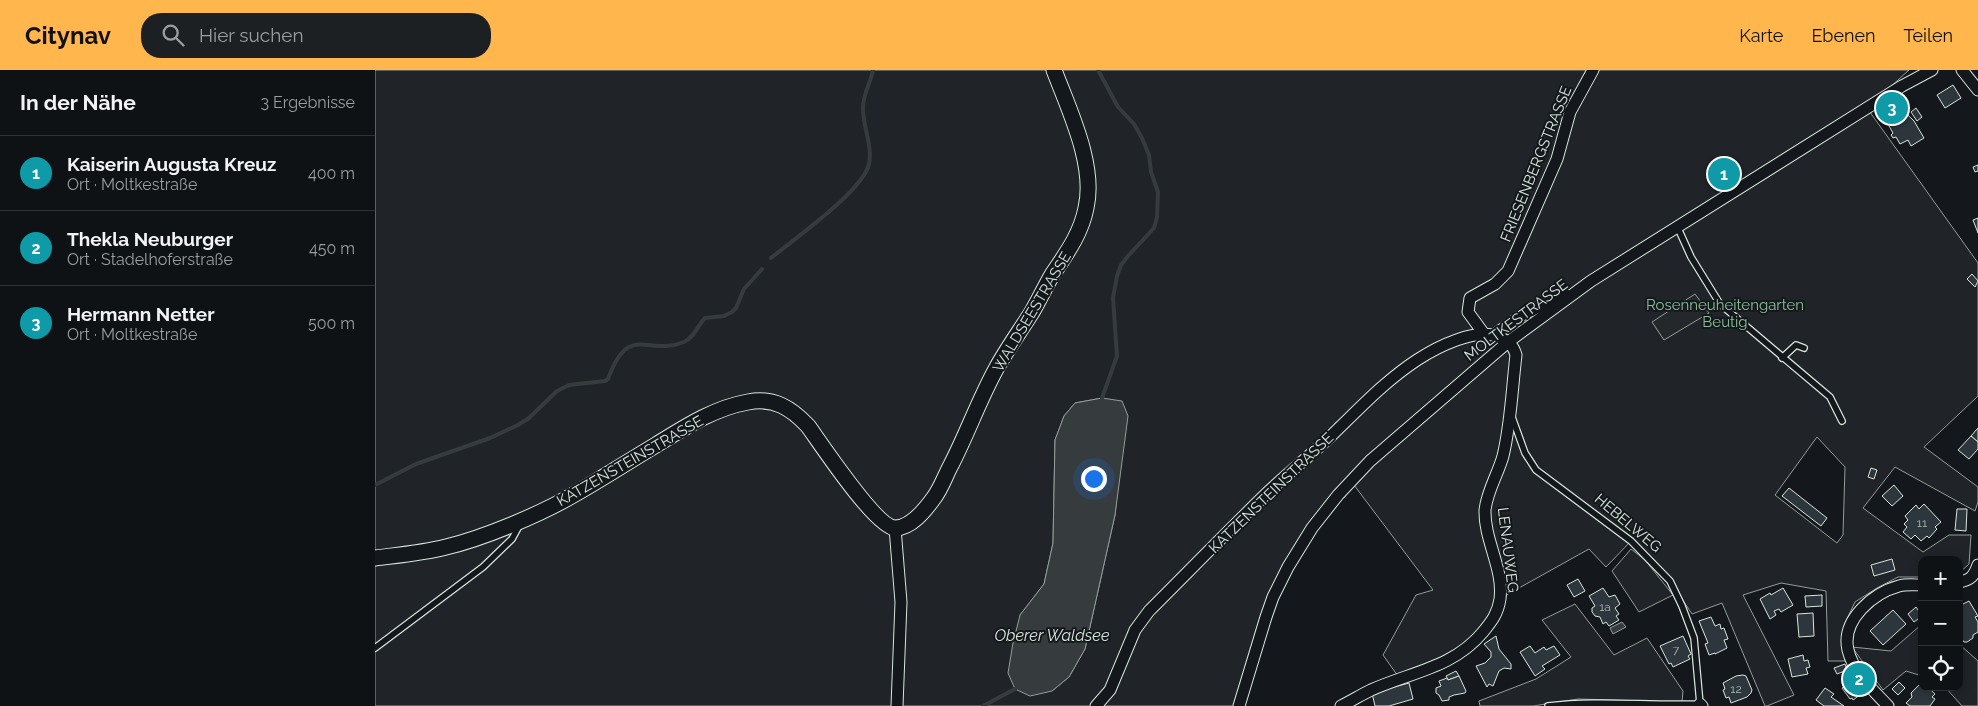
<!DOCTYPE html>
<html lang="de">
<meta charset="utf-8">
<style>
:root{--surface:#0f1215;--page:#1d2022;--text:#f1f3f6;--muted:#9b9ea0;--line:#2f3234;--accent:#ffb74d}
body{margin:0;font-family:Raleway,sans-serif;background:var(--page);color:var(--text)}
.controls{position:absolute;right:15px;bottom:15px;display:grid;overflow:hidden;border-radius:10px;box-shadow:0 2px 8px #0003}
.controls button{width:45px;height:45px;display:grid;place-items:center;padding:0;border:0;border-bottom:1px solid var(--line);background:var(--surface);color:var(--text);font:25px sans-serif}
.you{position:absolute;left:718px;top:408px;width:18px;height:18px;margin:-12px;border:4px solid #fff;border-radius:50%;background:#1a73e8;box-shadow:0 0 0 8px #1a73e833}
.badge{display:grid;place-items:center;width:32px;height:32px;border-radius:50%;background:var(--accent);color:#fff;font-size:16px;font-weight:700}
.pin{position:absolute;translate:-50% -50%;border:2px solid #fff;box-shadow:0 1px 5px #0006}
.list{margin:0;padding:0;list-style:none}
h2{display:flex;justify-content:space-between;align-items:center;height:65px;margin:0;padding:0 20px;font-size:21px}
h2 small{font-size:16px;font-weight:400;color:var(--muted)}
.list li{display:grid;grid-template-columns:32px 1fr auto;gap:15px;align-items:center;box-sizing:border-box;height:75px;padding:0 20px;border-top:1px solid var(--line)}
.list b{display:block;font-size:19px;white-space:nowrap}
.list p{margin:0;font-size:16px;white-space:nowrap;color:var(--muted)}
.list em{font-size:16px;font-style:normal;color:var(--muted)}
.icon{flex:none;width:28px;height:28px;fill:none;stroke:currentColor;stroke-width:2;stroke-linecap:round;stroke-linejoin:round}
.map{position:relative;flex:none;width:1603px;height:636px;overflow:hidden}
header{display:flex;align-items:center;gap:30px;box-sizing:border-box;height:70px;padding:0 25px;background:var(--accent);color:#111}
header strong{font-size:24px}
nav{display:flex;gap:28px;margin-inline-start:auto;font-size:18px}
.search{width:350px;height:45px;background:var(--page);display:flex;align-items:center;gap:12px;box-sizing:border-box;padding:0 18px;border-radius:20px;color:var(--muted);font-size:19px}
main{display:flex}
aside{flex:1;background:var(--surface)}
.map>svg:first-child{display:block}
.green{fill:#202428;stroke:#939e99;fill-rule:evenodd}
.parking{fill:#24282b;stroke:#939e99}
.water{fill:#363b3e;stroke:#939e99}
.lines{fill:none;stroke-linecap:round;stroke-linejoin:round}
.stream{stroke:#363b3e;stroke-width:4}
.building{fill:#2c363c;stroke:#d8e6dc}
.lane-casing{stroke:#d8e6dc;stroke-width:8}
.street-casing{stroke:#d8e6dc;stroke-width:13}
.secondary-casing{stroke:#d8e6dc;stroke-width:17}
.lane{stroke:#14181c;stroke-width:5.5}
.street{stroke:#14181c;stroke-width:11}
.secondary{stroke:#14181c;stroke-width:15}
.labels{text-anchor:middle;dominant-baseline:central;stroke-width:4;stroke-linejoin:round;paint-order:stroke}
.number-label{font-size:12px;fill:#adbab4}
.street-label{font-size:15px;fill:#d8e6dc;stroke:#14181c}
.park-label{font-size:15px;fill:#8ac095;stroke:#14181c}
.water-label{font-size:16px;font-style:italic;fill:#d8e6dc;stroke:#14181c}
</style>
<header>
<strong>Citynav</strong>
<div class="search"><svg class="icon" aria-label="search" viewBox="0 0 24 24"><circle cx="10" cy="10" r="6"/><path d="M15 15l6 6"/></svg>Hier suchen</div>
<nav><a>Karte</a><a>Ebenen</a><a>Teilen</a></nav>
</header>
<main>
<aside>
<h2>In der Nähe<small>3 Ergebnisse</small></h2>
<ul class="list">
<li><span class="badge" style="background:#0f9aa8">1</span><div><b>Kaiserin Augusta Kreuz</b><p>Ort · Moltkestraße</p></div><em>400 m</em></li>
<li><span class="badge" style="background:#0f9aa8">2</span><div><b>Thekla Neuburger</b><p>Ort · Stadelhoferstraße</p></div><em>450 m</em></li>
<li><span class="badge" style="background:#0f9aa8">3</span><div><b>Hermann Netter</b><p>Ort · Moltkestraße</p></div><em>500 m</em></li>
</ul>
</aside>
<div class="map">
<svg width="1603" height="636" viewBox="0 0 1603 636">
<rect width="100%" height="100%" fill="#14181c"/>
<!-- green -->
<g class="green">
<path d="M0,0H1534L1492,38L1603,193V326L1549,377L1603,417V432L1600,441L1520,397L1488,438L1548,482L1574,465H1596L1594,494L1584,503V490H1547V507H1523L1502,518L1480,532L1471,551L1469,571L1474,591H1453L1451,521L1406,513L1368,525L1419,625L1392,636H1390L1347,533L1317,544L1295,511L1256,471L1231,497L1214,479L1126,528L1097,576L1025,609L1008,585L1041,525L1058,520L976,411L913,497L864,636H0ZM1213,214L1133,271L1119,265ZM727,328L745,396L740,445L710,579L694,607L677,621L645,545L669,514L678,473L680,370L689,346L700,333ZM1442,367L1470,397L1468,465L1462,473L1400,425Z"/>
<polygon points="1256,479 1270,490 1298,525 1264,542 1237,501"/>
<polygon points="1200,534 1239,585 1272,568 1308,621 1307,632 1203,629 1158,636 1105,636 1104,631 1161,609 1196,587 1167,550"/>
<polygon points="1547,554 1547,606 1531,601 1508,620 1477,577 1516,581"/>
<polygon points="1584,574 1603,591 1603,636 1587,636 1570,617 1584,617"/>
</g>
<!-- parking -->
<polygon class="parking" points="1320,224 1334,243 1289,270 1277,252"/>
<!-- water -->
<g class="water">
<polygon points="727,328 747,331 753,346 740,445 710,579 694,607 677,621 655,626 640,619 633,603 638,573 645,545 669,514 678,473 680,370 689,346 700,333"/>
<polygon points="1247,552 1251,557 1238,564 1235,558"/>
</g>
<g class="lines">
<!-- stream -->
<g class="stream">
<polyline points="723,0 743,37 759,54 767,68 774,85 776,102 783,122 782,147 779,158 753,186 746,195 742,206 738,228 742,286 727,328"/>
<path d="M396,188C419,169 488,121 494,94C498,76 487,54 488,37C488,24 496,12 498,0"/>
<path d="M0,415L41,394L115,368L143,355L154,348L182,321L194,315L230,311L233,309C254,251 273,287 309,272C319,268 323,255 330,248L349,246L357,242L361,238L369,219L387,199"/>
<polyline points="608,636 640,619"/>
</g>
</g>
<!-- building -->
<g class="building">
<polygon points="1578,15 1586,28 1570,38 1562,25"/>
<polygon points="1541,38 1547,47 1542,51 1536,42"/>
<polygon points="1530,42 1539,51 1549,68 1536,76 1533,70 1525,74 1521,67 1518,68 1516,65 1518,63 1514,56 1523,50 1523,46"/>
<polygon points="1603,95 1603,101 1600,102 1598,97"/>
<polygon points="1603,148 1603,163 1598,150"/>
<polygon points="1597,204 1603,211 1600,217 1592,209"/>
<polygon points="1603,358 1603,372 1596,366"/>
<polygon points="1596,366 1603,372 1603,379 1594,389 1583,380"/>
<polygon points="1496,398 1502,400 1499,409 1493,407"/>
<polygon points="1519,415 1528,426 1517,436 1507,426"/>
<polygon points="1414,418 1452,448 1446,456 1407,426"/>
<polygon points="1549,434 1566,452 1560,457 1562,459 1554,468 1552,466 1546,471 1540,465 1536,469 1528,462 1532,457 1529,454 1533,450 1530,446 1541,435 1544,439"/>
<polygon points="1582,439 1592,439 1591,461 1580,460"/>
<polygon points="1517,489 1520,500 1499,506 1496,495"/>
<polygon points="1203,509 1210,521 1199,527 1192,515"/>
<polygon points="1228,518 1234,527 1240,525 1245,534 1240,538 1244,544 1241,546 1244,550 1234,556 1231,552 1228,554 1225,547 1220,546 1217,542 1217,538 1220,536 1214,526"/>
<polygon points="1408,518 1418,535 1406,542 1404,539 1399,541 1401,545 1395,549 1385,529 1395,523 1396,525"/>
<polygon points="1447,525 1447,536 1431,537 1430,526"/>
<polygon points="1594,531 1603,546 1600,547 1603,552 1603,562 1598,565 1598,568 1592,572 1589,572 1586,568 1584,569 1584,536"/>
<polygon points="1541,537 1547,546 1539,552 1533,544"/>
<polygon points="1518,540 1531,554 1508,575 1495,561"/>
<polygon points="1438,543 1439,566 1424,567 1422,544"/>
<polygon points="1336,547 1340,556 1345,554 1346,559 1349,558 1353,569 1349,570 1352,578 1340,584 1340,583 1334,585 1330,574 1333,573 1324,551"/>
<polygon points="1121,566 1124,579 1136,594 1136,599 1129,598 1124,601 1118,616 1114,614 1112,617 1101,596 1110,593 1116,587 1116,582 1109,574"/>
<polygon points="1308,566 1316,584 1313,586 1315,589 1298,597 1296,593 1294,594 1285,576"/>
<polygon points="1155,576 1160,583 1169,577 1171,580 1179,576 1185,585 1167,596 1170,599 1160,606 1145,582"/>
<polygon points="1428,585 1429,591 1433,590 1435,597 1431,598 1433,604 1417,607 1413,589"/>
<polygon points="1470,594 1472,600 1462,604 1459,598"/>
<polygon points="1081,601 1084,606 1073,610 1071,606"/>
<polygon points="1368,605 1371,606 1377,620 1376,623 1372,627 1356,633 1354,627 1351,628 1348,620 1350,619 1348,613 1361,606"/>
<polygon points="1084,606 1091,621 1090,623 1079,625 1074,627 1074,630 1067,631 1064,625 1061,623 1061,618 1066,616 1064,611 1072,608 1073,610"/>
<polygon points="1478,611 1485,622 1483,623 1485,625 1478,630 1477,628 1475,629 1467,618"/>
<polygon points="1524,612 1530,618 1523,625 1517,619"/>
<polygon points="1034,613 1038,629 1014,636 1000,636 997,623"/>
<polygon points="1546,613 1547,617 1554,618 1560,624 1557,627 1560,629 1555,636 1535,636 1531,633 1537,627 1536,623"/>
<polygon points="1450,618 1459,624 1456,627 1469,636 1449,636 1441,630"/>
</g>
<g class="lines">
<defs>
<g id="lane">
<polyline points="1302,156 1316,187 1345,234 1455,327 1467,351"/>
<polyline points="1407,288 1421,275 1429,278"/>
<path d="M1137,347L1150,383L1161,400L1256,471L1295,511L1307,536L1319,568L1325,634C1274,636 1224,630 1173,636"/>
<polyline points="0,578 108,497 137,469 144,456"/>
</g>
<g id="street">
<polyline points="1587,0 1603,20"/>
<polyline points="1109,264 1093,242 1095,228 1120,214 1133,201 1182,89 1195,42 1218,0"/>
<polyline points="1119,265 1147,245 1190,224"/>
<polyline points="520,458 526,532 522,636"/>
<path d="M1584,512C1596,510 1599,506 1603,495"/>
<polyline points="1325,634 1327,636"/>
<path d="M721,636L735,620L760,560L774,541C813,502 852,462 892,423C913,403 936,385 957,365C985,338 1010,311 1042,290C1062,277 1101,257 1124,267C1133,272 1138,274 1141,285C1137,318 1136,353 1128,386C1123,404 1112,421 1110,440C1109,470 1129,499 1125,529C1123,543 1117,551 1108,562C1078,598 1036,602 996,620C986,625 976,631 966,636"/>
<polyline points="864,636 891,547 898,527 913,497 937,458 963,425 995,391 1133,272 1216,211 1527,16 1557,0"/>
<path d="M1513,636C1498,620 1478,602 1473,580C1466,550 1498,523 1524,516C1531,514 1539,515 1547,515"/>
</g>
<path id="secondary" d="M0,488C24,485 48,483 71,477C109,468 166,444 200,424C228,408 254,391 281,375C310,357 339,338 373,332C399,327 416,338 433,356C446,374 501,457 520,458C536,458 550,440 558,429C566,419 570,406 576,395C592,364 604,330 621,299C632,279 645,261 657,242C664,230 670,217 677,205C691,184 706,164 711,138C721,95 694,40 679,0"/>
</defs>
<!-- lane casing -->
<use href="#lane" class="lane-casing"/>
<!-- street casing -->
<use href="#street" class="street-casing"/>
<!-- secondary casing -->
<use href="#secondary" class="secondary-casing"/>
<!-- lane -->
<use href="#lane" class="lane"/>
<!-- street -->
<use href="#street" class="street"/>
<!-- secondary -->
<use href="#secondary" class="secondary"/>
</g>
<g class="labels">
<!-- number labels -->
<g class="number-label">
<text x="1547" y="453">11</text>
<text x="1230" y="537">1a</text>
<text x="1301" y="580">7</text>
<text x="1361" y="619">12</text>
</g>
<!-- street labels -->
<g class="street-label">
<text transform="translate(1161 94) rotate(-68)">FRIESENBERGSTRASSE</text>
<text transform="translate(657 242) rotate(-59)">WALDSEESTRASSE</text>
<text transform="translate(1141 250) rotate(-37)">MOLTKESTRASSE</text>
<text transform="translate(255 391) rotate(-30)">KATZENSTEINSTRASSE</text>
<text transform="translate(896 423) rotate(-44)">KATZENSTEINSTRASSE</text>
<text transform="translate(1253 453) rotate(40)">HEBELWEG</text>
<text transform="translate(1133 480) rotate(83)">LENAUWEG</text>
</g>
<!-- park labels -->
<g class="park-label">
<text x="1350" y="235">Rosenneuheitengarten<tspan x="1350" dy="17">Beutig</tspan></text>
</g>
<!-- water labels -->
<g class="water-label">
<text x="677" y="565">Oberer Waldsee</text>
</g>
</g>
</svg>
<div class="controls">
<button>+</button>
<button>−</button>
<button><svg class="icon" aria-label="locate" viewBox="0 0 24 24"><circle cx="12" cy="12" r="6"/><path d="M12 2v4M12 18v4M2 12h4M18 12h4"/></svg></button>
</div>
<div class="you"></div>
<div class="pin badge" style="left:1349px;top:104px;background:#0f9aa8">1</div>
<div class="pin badge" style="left:1484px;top:609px;background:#0f9aa8">2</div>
<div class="pin badge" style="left:1517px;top:38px;background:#0f9aa8">3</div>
</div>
</main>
